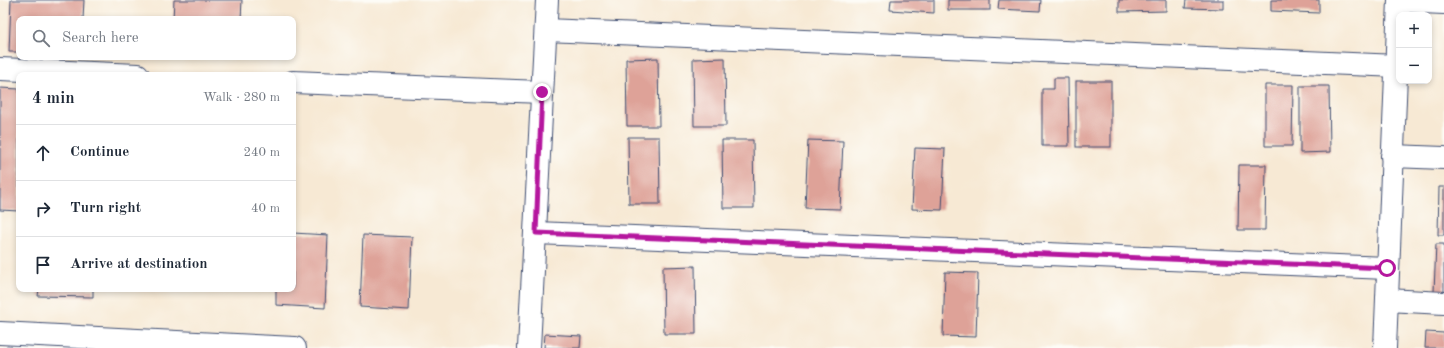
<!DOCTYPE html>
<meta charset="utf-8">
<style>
:root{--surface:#fff;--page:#f6f6f7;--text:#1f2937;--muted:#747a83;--line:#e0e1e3}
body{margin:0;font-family:"Old Standard TT",serif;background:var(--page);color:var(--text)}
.controls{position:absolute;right:12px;top:12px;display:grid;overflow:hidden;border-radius:8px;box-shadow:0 2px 6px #0003}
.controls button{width:36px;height:36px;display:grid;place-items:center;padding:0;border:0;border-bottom:1px solid var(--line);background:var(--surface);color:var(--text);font:20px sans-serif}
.stop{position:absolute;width:12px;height:12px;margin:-9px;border:3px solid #b5179e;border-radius:50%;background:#fff}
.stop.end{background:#b5179e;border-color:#fff;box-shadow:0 1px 4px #0008}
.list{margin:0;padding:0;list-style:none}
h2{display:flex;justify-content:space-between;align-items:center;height:52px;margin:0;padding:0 16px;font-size:17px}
h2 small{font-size:13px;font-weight:400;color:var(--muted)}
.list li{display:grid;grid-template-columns:26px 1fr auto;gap:12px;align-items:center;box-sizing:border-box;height:56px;padding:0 16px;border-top:1px solid var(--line)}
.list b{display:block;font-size:15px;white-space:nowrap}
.list em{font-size:13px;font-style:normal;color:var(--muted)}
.icon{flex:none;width:22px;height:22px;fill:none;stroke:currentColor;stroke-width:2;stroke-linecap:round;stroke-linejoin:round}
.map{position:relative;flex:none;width:1444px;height:348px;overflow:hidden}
.search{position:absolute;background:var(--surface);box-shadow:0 2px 6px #0003;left:16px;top:16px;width:280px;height:44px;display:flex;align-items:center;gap:10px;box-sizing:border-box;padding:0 14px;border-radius:8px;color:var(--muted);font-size:15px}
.panel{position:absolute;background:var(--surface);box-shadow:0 2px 6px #0003;left:16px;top:72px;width:280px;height:220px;border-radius:8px}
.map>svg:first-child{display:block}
.building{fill:#dea298}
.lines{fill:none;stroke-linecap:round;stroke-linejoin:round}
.minor-casing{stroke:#3c4b70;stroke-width:24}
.minor{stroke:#fff;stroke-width:22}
.route{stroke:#b5179e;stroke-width:5}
</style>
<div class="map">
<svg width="1444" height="348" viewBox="0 0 1444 348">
<rect width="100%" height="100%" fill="#fdfcf7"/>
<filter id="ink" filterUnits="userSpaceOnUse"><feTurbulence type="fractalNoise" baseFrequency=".025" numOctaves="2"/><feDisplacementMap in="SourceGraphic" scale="8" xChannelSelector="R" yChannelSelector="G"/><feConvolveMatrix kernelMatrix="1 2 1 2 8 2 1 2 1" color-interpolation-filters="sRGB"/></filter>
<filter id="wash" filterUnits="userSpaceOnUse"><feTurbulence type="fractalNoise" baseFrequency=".012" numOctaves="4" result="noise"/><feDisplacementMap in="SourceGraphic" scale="16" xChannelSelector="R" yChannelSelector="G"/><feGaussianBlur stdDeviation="0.9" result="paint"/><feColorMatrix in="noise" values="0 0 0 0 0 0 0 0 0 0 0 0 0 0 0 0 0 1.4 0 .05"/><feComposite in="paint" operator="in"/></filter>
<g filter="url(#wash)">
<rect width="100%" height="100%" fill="#f7e9d4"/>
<g id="blocks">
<!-- building -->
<g class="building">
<polygon points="11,0 84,0 83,19 19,19 19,52 9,52"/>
<polygon points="174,0 242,0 241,19 173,19"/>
<polygon points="891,0 934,0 934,13 890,10"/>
<rect x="948" y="0" width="42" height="10"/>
<polygon points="999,0 1041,0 1040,11 998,9"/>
<polygon points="1119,0 1166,0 1166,11 1119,12"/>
<polygon points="1186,0 1223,0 1223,9 1185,8"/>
<polygon points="1271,0 1319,0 1319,13 1271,11"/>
<polygon points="658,58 659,126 627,126 626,59"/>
<polygon points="725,58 726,126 694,126 693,59"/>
<polygon points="1054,78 1068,78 1069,146 1042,146 1042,89 1054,89"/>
<rect x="1076" y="81" width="35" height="66"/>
<polygon points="1265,85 1293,85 1292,146 1265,146"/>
<polygon points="1300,86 1329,86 1330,152 1300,153"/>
<polygon points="0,88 19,89 19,211 0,210"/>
<polygon points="628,137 659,137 660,204 629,204"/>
<polygon points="722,140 753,140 754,208 723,208"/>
<polygon points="808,140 843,141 840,209 805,208"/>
<polygon points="915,148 945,149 942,210 912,209"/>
<polygon points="1239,165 1266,165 1265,230 1238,230"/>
<polygon points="1439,187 1444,187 1444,235 1438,235"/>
<polygon points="293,233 328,235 325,308 276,305 276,289 293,289"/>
<polygon points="363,235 412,237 409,310 360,307"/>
<polygon points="1436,244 1444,244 1444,292 1434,292"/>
<polygon points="695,266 696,334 664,334 663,267"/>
<polygon points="945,272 978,273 976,337 943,336"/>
<polygon points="39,289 93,289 93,297 38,296"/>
<polygon points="1426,332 1444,333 1444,348 1425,348"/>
<polygon points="545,334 581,336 580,348 544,348"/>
</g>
</g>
</g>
<g filter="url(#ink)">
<use href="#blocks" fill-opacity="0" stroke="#3c4b70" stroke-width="1"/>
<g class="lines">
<defs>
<g id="minor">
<polyline points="1399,1 1444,3"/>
<polyline points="546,30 1398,66"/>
<polyline points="0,69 138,75"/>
<polyline points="293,82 542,92"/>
<polyline points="1392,156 1444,158"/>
<polyline points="536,233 1387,268"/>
<polyline points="1387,300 1444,303"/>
<polyline points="0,333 295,348"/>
<polyline points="529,348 547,0"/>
<polyline points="1385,348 1399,0"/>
</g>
</defs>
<!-- minor casing -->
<use href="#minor" class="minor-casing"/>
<!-- minor -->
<use href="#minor" class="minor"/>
</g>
</g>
<g class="lines" filter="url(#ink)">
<!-- route -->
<polyline class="route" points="542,92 536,233 1387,268"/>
</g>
</svg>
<div class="controls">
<button>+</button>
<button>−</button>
</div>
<div class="stop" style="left:1387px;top:268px"></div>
<div class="stop end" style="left:542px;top:92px"></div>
<div class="search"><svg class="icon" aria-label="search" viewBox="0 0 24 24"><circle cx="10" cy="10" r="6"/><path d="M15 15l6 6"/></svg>Search here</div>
<section class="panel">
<h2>4 min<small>Walk · 280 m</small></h2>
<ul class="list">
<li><svg class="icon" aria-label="ahead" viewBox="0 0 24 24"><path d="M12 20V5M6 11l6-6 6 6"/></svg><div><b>Continue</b></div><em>240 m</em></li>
<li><svg class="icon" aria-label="right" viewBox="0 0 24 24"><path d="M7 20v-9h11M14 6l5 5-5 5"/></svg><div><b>Turn right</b></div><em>40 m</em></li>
<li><svg class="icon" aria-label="arrive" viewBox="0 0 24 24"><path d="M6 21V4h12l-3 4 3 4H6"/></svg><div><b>Arrive at destination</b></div></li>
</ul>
</section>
</div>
